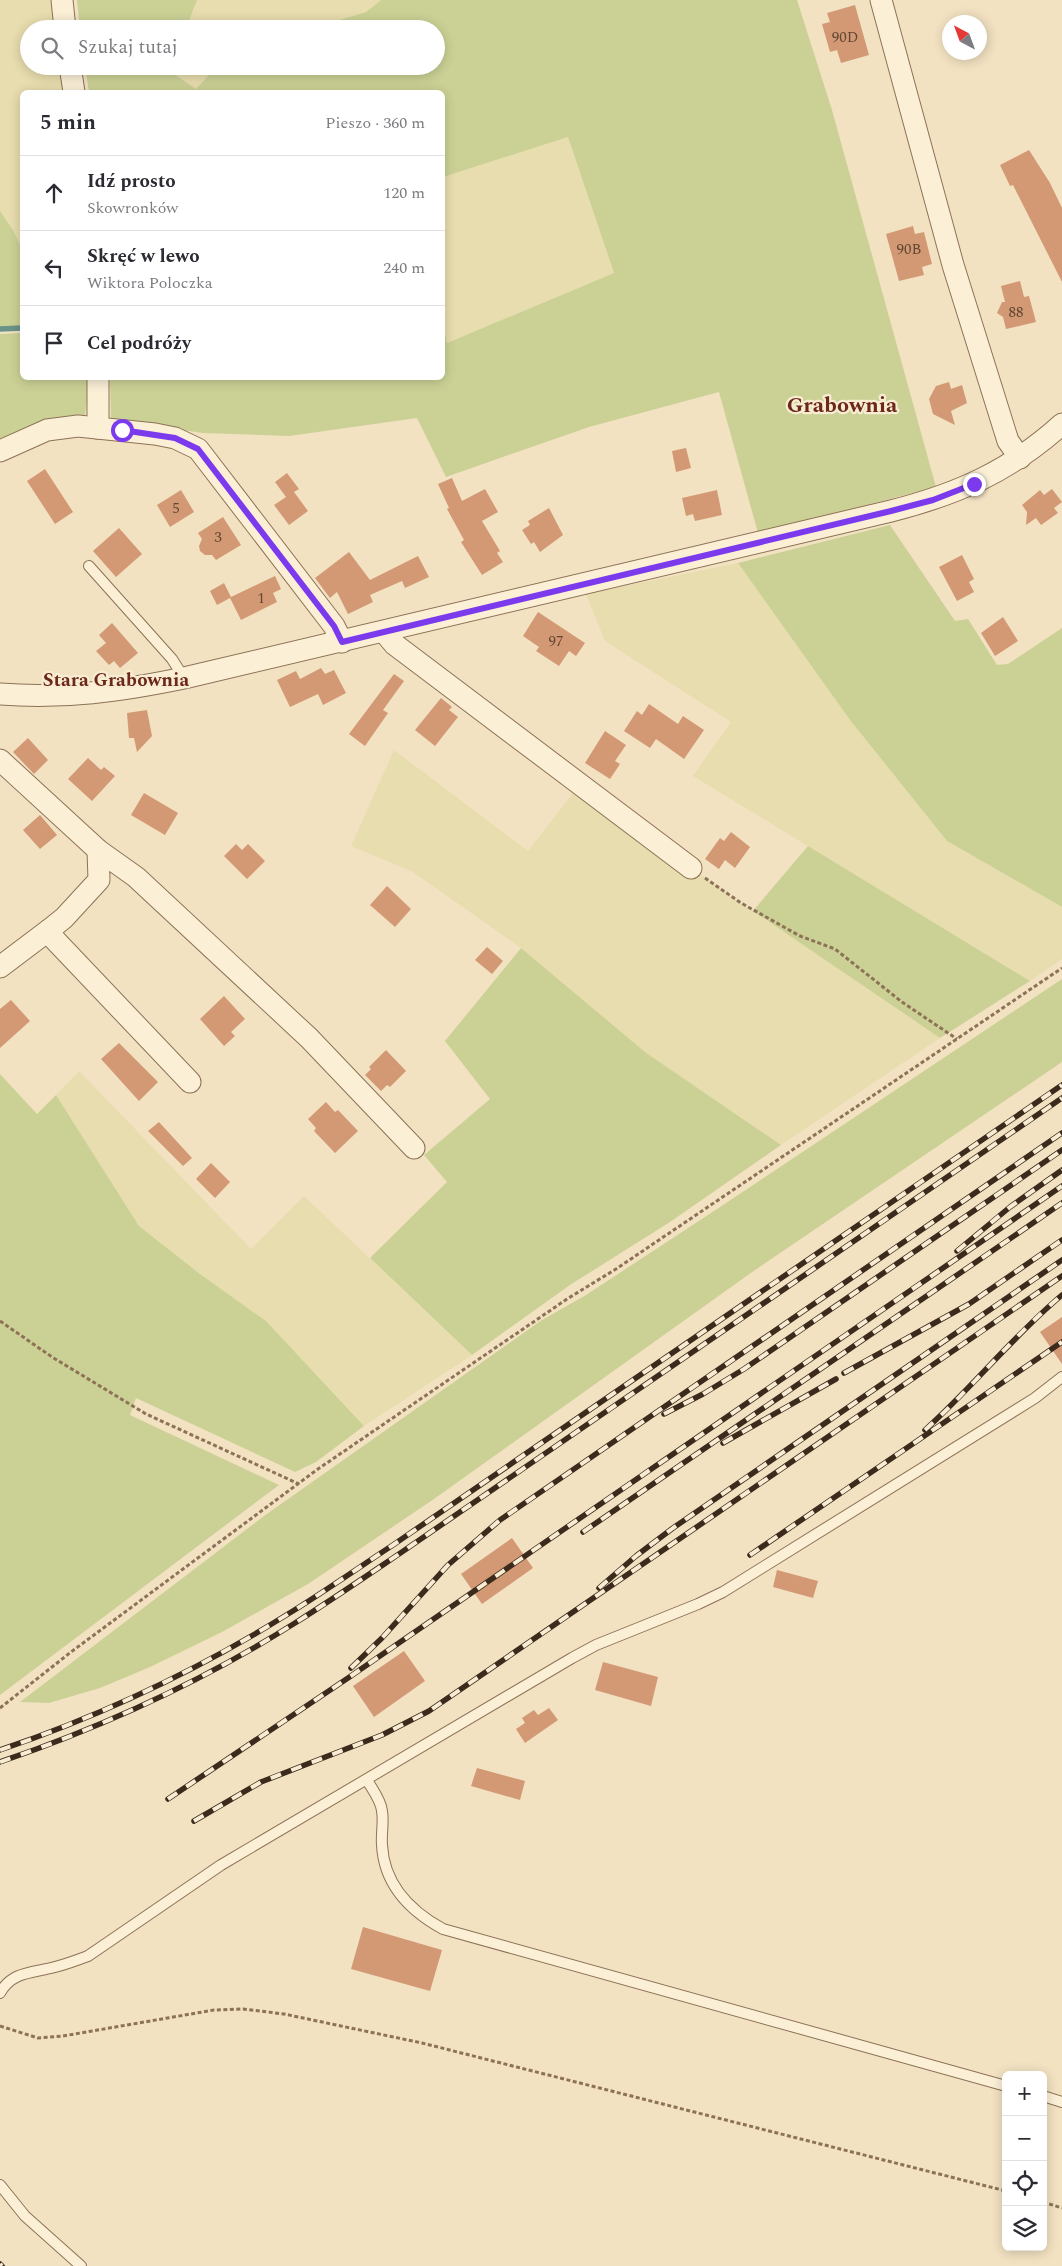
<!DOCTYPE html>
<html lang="pl">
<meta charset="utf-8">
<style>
:root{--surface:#fff;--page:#f7f7f7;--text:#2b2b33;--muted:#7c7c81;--line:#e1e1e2}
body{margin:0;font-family:Spectral,serif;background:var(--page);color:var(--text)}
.controls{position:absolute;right:15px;bottom:15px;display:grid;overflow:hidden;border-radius:8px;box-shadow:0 2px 12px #0003}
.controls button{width:45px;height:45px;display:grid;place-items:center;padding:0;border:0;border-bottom:1px solid var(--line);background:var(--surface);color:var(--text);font:25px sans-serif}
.compass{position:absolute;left:942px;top:15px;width:45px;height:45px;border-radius:50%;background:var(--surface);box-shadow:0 2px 12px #0003;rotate:319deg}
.stop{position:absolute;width:15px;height:15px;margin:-11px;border:4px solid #7c3aed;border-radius:50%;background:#fff}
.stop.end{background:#7c3aed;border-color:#fff;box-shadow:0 1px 5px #0008}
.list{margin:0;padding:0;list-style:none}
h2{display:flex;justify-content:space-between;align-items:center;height:65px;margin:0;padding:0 20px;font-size:21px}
h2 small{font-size:16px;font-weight:400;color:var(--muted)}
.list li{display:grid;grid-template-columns:32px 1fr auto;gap:15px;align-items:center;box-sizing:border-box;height:75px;padding:0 20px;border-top:1px solid var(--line)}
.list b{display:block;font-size:19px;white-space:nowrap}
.list p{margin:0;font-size:16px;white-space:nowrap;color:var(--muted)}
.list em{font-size:16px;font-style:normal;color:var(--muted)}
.icon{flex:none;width:28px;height:28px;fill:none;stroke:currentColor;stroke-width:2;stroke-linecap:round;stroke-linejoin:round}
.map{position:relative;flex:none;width:1062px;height:2266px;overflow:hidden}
.search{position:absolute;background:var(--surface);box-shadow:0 2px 12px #0003;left:20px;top:20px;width:425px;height:55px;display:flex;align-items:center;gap:12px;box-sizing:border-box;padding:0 18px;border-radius:28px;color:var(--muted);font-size:19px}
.panel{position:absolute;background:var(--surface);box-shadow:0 2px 12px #0003;left:20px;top:90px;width:425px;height:290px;border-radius:8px}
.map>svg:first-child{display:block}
.farmland{fill:#e8ddae}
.green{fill:#cbd195}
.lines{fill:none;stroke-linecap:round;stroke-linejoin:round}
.stream{stroke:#6a9388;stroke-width:5.5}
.building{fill:#d39975}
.service-casing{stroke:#8d7257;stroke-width:12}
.minor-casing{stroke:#8d7257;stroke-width:23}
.path{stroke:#8d7257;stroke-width:3;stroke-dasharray:4 2.5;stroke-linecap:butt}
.service{stroke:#fbefd6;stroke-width:10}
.minor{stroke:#fbefd6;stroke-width:21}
.rail-casing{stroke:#3c2b1d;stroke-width:5.5}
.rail{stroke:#f8ecd2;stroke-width:4;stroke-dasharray:11;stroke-linecap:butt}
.route{stroke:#7c3aed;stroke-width:6}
.labels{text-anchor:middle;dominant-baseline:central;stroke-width:4.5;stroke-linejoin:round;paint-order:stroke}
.number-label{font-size:15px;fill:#624633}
.neighbourhood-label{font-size:19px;font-weight:bold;fill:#6c2819;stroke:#f8ecd2}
.district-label{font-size:22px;font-weight:bold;fill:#6c2819;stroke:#f8ecd2}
</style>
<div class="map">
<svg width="1062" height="2266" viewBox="0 0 1062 2266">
<rect width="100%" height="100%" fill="#f2e2c2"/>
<!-- farmland -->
<g class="farmland">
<polygon points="0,0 54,0 57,29 29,29 29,66 62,66 65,92 22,92 22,249 13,230 0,211"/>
<polygon points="197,0 381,0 366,12 309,29 187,29"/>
<polygon points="173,66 217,66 196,89 171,72"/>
<polygon points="568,137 614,273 447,343 442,325 442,177"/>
<polygon points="738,563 850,720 947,841 1062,907 1062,959 1030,981 693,776 731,722 605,641 586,594"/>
<polygon points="394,750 528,851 577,788 741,903 940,1038 781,1145 645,1052 521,948 413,872 351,846"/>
<polygon points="79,1071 251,1249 304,1196 472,1355 364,1426 266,1321 204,1277 139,1226 56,1095"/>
</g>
<!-- green -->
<g class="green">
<polygon points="77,0 197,0 186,29 80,29"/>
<polygon points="381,0 797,0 832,110 936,487 758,533 719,392 589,427 446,477 417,418 289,436 203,433 111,420 110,378 264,378 293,380 296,378 442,378 443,325 447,343 614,273 568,137 443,177 442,92 89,92 85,66 173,66 171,72 196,89 217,66 436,66 436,29 309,29 366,12"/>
<polygon points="0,211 13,230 22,249 22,327 0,328"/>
<polygon points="22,333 22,378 90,378 85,415 0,445 0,334"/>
<polygon points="890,525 955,621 968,619 997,665 1008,664 1062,628 1062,907 947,841 850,720 738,563"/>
<polygon points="808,846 1030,981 940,1038 753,911"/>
<polygon points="521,948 645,1052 781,1145 670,1222 570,1285 472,1355 370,1258 447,1182 424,1155 490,1099 445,1041"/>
<polygon points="1062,979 1062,1062 755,1270 434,1499 308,1584 222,1632 150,1667 100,1688 49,1703 20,1702 264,1516 542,1320 586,1295 717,1209"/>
<polygon points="0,1074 37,1114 56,1095 139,1226 200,1274 266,1321 364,1426 316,1462 295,1472 136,1398 130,1415 279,1485 0,1695"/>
</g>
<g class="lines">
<!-- stream -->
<polyline class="stream" points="0,329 22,328"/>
</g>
<!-- building -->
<g class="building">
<polygon points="855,5 869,55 841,63 837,50 830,52 822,24 830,22 827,13"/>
<polygon points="1029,150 1050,183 1062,208 1062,282 1013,185 1010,186 1000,165"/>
<polygon points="913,226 915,234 924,232 932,264 922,267 924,275 899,281 886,234"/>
<polygon points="1020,281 1024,297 1029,296 1036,322 1006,329 1003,317 997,313 1002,302 1005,302 1001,286"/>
<polygon points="949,382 951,389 962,385 967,403 951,411 955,425 933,414 929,399 936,386"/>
<polygon points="686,448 691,468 676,472 672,451"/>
<polygon points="45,469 73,512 55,524 27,481"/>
<polygon points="287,473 299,489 294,492 308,511 289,525 274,505 286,497 275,482"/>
<polygon points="452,478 462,501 485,489 498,512 482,521 500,551 497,553 503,562 482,575 461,542 464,540 447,509 449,508 438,484"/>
<polygon points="1052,489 1062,502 1054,508 1058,513 1041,525 1036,518 1026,525 1027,512 1022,505 1040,490 1044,495"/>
<polygon points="181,490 194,512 170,527 157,505"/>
<polygon points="717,490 722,515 695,521 693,514 686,516 682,498"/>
<polygon points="549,508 563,535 540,552 534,542 531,544 522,530 530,525 528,521"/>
<polygon points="223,517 241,545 216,560 212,555 205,555 200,551 199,546 202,539 198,533"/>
<polygon points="119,528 142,554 116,577 93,551"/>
<polygon points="349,552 370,580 418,556 429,577 405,588 402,581 370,595 373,602 348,614 337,592 330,598 315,578"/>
<polygon points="962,555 974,579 969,582 974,592 957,601 939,567"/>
<polygon points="275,576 281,589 273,593 277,602 241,620 230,598 217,605 210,591 224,583 231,597"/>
<polygon points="538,612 585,643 576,656 569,651 559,666 536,651 539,647 523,636"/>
<polygon points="1003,617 1018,641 995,656 981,633"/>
<polygon points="112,623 138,653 120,668 114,661 109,665 96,651 106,643 99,635"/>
<polygon points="321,668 325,674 334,670 346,693 323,705 318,694 290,707 277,680 296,671 300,679"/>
<polygon points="394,674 404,681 383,710 388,713 365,746 349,734"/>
<polygon points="441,698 452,707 449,710 458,717 435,746 415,730"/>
<polygon points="649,704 678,724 683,716 704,730 684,759 656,739 650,748 624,731 637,711 642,715"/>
<polygon points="147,710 152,736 137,752 134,738 129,738 127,713"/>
<polygon points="605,731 626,745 615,761 620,764 610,779 585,763"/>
<polygon points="28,738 48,760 34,774 13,752"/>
<polygon points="88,758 101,770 104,767 115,776 92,801 68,779"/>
<polygon points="144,793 178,813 165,835 131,815"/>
<polygon points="40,815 57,835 40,849 23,830"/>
<polygon points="731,832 750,847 735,868 725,860 719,869 705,859 720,838 724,841"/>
<polygon points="236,844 242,850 248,844 265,861 247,879 224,856"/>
<polygon points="387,886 411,909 395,927 370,905"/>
<polygon points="487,947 503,961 492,974 475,960"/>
<polygon points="224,996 245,1019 231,1032 235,1036 224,1046 200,1019"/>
<polygon points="11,1000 30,1021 0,1048 0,1009"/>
<polygon points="119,1043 158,1082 139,1101 101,1059"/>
<polygon points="386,1050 406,1071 390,1087 387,1085 381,1091 365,1075 371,1069 369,1067"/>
<polygon points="326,1102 335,1112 338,1110 358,1131 335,1153 314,1131 316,1128 308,1119"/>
<polygon points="159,1122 192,1158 183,1166 148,1131"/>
<polygon points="211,1163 230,1182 215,1198 196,1179"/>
<polygon points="1062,1317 1062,1364 1040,1332"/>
<polygon points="512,1538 533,1568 482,1604 461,1574"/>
<polygon points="777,1570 818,1581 813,1598 773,1587"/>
<polygon points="404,1651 425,1681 374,1717 353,1686"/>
<polygon points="603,1662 658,1677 651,1706 595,1690"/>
<polygon points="549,1708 558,1720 525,1743 516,1729 525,1723 522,1718 534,1710 538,1715"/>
<polygon points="477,1768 525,1781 520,1800 471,1786"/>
<polygon points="363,1927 442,1950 430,1991 351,1969"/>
</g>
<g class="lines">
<defs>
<g id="service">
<polyline points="89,566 172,659 184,678"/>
<path d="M367,1780C372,1789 381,1800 382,1811C384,1822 381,1834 382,1845C384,1885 410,1911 443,1929L1006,2086"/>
<path d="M0,1993C12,1971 33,1973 55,1967C67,1964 77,1960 88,1956L221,1865L572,1658L596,1645L698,1604L723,1592L1035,1398L1062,1377"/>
<polyline points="1043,2096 1062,2102"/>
<polyline points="0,2185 25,2216 81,2266"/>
</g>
<g id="minor">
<polyline points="62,0 65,29"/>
<polyline points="881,0 953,265 1008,441 1020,458"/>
<polyline points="70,66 74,92"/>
<polyline points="98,378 98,428"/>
<polyline points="0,451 47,430 78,426 155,434 175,438 198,449 334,626 342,642"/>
<polyline points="384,632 394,644 691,868"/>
<path d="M0,694C64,699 121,691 184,678L891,511C958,494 1010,471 1062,424"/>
<polyline points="0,760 98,850"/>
<polyline points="0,967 49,930"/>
<polyline points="190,1082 55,940 49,930 64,918 99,880 98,850 136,877 309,1038 414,1148"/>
</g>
</defs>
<!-- service casing -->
<use href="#service" class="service-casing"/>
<!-- minor casing -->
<use href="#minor" class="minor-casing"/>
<!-- path -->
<g class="path">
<polyline points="705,878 741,903 800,936 835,949 902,1002 957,1039"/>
<polyline points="0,1321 52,1357 146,1414 299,1484"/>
<polyline points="0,1708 71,1652 318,1469 567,1299 616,1269 1062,968"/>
<polyline points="0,2026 38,2038 63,2036 214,2010 243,2009 284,2014 422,2043 1006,2191"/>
<polyline points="1043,2202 1062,2208"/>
</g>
<!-- service -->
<use href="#service" class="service"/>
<!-- minor -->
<use href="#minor" class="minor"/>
<defs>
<g id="rail">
<polyline points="957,1251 1010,1207 1062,1170"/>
<polyline points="844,1373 969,1304 1062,1240"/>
<polyline points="664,1414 703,1394 744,1369 1062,1150"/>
<path d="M925,1430C973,1387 1013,1336 1062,1295"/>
<polyline points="723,1443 836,1379"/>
<polyline points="583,1532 1062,1203"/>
<polyline points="750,1555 1062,1342"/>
<polyline points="599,1588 636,1556 673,1528 1062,1260"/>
<polyline points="351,1668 382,1638 448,1565 500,1520 1062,1133"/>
<path d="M0,1750C100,1716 198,1670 288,1614C324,1592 358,1568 393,1545L1062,1085"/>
<path d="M0,1762C102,1727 203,1681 295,1623C330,1601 365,1577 399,1554L1062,1098"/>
<polyline points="168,1799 348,1678 1062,1186"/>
<polyline points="194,1821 261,1782 382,1735 429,1711 1062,1276"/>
<polyline points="0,2264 2,2266"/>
</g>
</defs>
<!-- rail casing -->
<use href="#rail" class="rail-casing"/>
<!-- rail -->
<use href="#rail" class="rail"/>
</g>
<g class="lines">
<!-- route -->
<polyline class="route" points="122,430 175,438 198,449 334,626 342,642 891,511 933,500 974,484"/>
</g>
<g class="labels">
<!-- number labels -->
<g class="number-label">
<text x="845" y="37">90D</text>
<text x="909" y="249">90B</text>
<text x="1016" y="312">88</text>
<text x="176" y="508">5</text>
<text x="218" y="537">3</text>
<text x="261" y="598">1</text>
<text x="556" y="641">97</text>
</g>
<!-- neighbourhood labels -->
<g class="neighbourhood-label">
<text x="116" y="680">Stara Grabownia</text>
</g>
<!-- district labels -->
<g class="district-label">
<text x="842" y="405">Grabownia</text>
</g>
</g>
</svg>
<div class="controls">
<button>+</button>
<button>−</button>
<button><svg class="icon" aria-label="locate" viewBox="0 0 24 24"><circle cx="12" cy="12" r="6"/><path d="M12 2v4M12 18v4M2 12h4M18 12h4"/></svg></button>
<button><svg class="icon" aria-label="layers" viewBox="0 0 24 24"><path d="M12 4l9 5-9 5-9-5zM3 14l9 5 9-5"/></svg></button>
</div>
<svg class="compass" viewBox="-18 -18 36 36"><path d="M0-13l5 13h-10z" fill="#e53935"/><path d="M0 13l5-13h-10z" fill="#7c7c81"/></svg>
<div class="stop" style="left:122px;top:430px"></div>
<div class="stop end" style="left:974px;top:484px"></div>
<div class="search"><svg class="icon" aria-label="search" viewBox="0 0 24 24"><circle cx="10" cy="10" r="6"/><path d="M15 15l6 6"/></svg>Szukaj tutaj</div>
<section class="panel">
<h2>5 min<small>Pieszo · 360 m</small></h2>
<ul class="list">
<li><svg class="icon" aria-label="ahead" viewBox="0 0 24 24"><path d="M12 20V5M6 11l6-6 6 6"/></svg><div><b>Idź prosto</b><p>Skowronków</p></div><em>120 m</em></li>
<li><svg class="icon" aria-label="left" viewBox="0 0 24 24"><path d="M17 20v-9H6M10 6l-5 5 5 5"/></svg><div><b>Skręć w lewo</b><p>Wiktora Poloczka</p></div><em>240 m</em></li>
<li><svg class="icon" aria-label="arrive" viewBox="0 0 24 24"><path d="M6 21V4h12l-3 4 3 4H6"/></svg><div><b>Cel podróży</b></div></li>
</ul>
</section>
</div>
